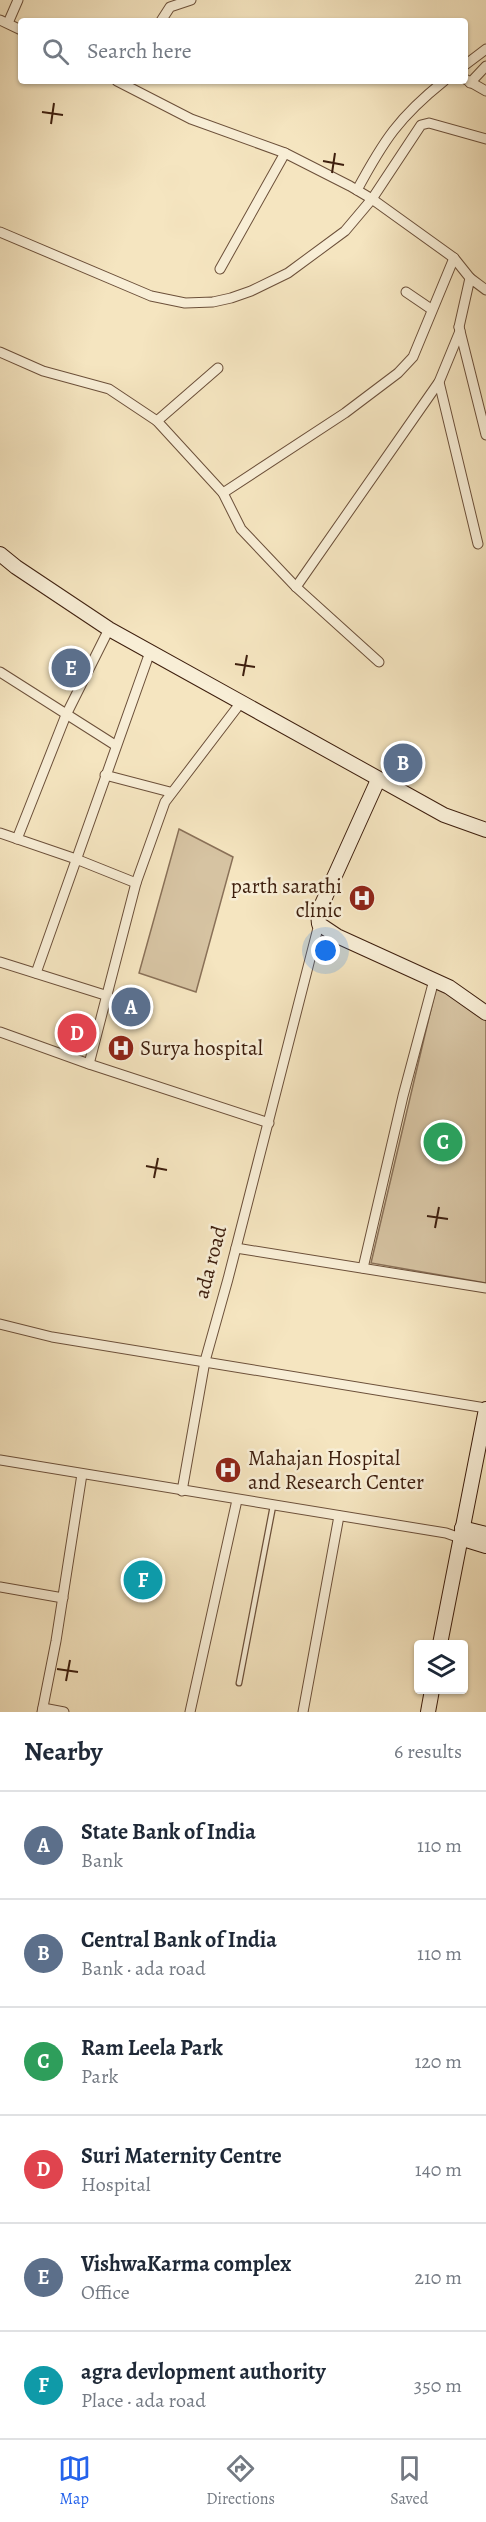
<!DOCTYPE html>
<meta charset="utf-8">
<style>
:root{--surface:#fff;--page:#f6f6f7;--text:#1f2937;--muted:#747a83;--line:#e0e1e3;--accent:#2563eb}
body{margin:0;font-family:Alegreya,serif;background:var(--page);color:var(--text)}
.controls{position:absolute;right:18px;bottom:18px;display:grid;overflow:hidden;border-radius:6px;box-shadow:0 2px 4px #0004}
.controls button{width:54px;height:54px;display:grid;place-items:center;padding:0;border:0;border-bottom:2px solid var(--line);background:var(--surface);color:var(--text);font:30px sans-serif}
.you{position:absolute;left:326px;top:951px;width:21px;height:21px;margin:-15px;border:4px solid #fff;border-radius:50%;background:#1a73e8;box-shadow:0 0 0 9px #1a73e833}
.badge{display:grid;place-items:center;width:39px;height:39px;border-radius:50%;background:var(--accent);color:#fff;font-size:20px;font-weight:700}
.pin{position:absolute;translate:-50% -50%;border:3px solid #fff;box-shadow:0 2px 6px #0006}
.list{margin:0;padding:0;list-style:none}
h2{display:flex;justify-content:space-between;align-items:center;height:78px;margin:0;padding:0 24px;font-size:26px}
h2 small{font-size:20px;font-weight:400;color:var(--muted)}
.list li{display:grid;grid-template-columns:39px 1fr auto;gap:18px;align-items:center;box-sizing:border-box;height:108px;padding:0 24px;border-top:2px solid var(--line)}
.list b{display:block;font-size:22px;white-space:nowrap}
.list p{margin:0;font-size:20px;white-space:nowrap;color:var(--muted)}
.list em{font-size:20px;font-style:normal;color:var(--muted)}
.icon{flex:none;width:33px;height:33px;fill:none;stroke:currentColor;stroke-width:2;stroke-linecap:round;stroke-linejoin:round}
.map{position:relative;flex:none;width:486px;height:1712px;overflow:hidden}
.search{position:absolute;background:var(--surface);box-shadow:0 2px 4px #0004;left:18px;right:18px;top:18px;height:66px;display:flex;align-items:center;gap:15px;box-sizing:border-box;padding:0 21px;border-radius:6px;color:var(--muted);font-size:22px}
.sheet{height:726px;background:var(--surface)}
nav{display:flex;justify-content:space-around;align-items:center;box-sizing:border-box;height:84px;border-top:2px solid var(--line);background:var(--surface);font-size:16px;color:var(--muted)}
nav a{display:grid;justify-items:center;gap:3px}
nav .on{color:var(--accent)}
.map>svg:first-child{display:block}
.green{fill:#d6c3a2;stroke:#8a7158;stroke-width:1.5}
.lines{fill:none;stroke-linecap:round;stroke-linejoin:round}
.lane-casing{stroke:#6c503a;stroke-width:7}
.street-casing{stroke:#6c503a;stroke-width:11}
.secondary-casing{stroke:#3e1f0e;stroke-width:16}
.lane{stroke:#f8eed6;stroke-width:4.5}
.street{stroke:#f8eed6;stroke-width:9}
.secondary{stroke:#f8eed6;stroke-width:14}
.ticks{fill:none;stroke:#3e1f0e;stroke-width:2}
.labels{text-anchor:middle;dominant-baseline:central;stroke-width:5;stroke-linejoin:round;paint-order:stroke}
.poi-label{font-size:21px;fill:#3e1f0e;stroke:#f8eed6;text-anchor:start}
.street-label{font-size:21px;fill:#3e1f0e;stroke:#f8eed6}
</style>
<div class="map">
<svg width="486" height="1712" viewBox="0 0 486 1712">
<rect width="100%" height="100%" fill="#f5e5c0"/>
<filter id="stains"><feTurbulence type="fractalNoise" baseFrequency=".00333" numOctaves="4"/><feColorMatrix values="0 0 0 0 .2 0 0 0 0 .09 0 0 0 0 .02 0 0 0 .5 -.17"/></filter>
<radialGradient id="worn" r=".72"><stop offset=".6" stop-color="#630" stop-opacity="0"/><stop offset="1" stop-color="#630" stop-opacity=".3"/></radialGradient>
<!-- green -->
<g class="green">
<polygon points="179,829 233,857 196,992 139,973"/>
<polygon points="436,988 448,993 486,1020 486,1283 371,1263"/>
</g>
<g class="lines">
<defs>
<polyline id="lane" points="239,1683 273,1506"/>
<g id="street">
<polyline points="0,20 21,30"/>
<polyline points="161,21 170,7 191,0"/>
<polyline points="8,23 18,0"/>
<polyline points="465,65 486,49"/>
<polyline points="465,79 486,91"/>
<polyline points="117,81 191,119 285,153 350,186 372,199 454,258 470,278"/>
<polyline points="470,83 486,66"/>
<path d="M357,190C384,140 399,117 444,81"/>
<polyline points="0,232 151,296 185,303 213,302 231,298 251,291 288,273 345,231 372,199 421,125 429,123 486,139"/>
<polyline points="220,269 285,153"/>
<polyline points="486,290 470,278 459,327 486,435"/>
<polyline points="406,292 431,309"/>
<polyline points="0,352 43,371 109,389 157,421 223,493 241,529 296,587 379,662"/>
<polyline points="439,382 478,544"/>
<polyline points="157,421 218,368"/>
<polyline points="223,493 345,413 398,373 413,357 454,258"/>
<polyline points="296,587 439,382 460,331 459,327"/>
<polyline points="0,672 115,745"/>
<polyline points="105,775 170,792"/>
<polyline points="0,833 76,859 136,883"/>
<polyline points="17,839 66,715 109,629"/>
<polyline points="0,962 108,996"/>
<polyline points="36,973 150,652"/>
<polyline points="0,1032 89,1064 269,1123"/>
<polyline points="89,1064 136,883 165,802 242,701"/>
<polyline points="236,1248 486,1288"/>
<polyline points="363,1268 403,1096 434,980"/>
<polyline points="0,1324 52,1337 486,1408"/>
<polyline points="0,1460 446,1533 460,1538"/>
<polyline points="182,1491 205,1361 228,1279 319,924"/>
<polyline points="0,1587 63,1598"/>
<polyline points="43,1708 64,1712"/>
<polyline points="42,1712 56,1641 82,1474"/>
<polyline points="190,1712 237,1500"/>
<polyline points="303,1712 339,1516"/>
</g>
<g id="secondary">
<polyline points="0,554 16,567 109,629 444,815 486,830"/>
<polyline points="378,780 318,913 319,924 337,936 449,987 486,1013"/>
<polyline points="462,1528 486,1534"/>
<polyline points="460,1538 486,1546"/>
<polyline points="440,1644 486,1409"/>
<polyline points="428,1712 432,1690"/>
</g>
</defs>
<!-- lane casing -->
<use href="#lane" class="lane-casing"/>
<!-- street casing -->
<use href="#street" class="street-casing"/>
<!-- secondary casing -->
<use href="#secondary" class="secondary-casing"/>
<!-- lane -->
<use href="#lane" class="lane"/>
<!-- street -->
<use href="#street" class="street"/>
<!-- secondary -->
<use href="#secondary" class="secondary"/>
</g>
<!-- ticks -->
<path class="ticks" d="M42,112L63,115M51,124L54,103M323,161L344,165M332,173L335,153M235,664L255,667M243,676L247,655M146,1166L167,1170M154,1178L158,1158M427,1216L448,1219M435,1228L439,1207M57,1669L78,1672M66,1681L70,1660"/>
<!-- icons -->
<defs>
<symbol id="hospital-disc" viewBox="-11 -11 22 22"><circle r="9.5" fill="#8f2418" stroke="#f8eed6"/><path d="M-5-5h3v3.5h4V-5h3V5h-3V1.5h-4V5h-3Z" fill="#fff"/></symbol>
</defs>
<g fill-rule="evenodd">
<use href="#hospital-disc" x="347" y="883" width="30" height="30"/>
<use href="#hospital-disc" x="106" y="1033" width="30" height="30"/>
<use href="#hospital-disc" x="213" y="1455" width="30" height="30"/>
</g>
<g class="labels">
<!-- poi labels -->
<g class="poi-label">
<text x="342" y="886" text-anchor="end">parth sarathi<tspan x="342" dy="24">clinic</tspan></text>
<text x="140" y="1048">Surya hospital</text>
<text x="248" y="1458">Mahajan Hospital<tspan x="248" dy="24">and Research Center</tspan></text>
</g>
<!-- street labels -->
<g class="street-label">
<text transform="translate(210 1262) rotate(-75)">ada road</text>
</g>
</g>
<rect width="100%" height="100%" filter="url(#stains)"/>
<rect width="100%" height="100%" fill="url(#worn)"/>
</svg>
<div class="controls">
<button><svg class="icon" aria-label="layers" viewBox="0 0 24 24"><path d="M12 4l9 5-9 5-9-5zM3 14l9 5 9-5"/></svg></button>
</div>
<div class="you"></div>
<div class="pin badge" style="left:131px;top:1007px;background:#5c6f8a">A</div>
<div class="pin badge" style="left:403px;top:763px;background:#5c6f8a">B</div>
<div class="pin badge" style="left:443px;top:1142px;background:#2e9e5b">C</div>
<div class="pin badge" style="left:77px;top:1033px;background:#e0444e">D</div>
<div class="pin badge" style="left:71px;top:668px;background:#5c6f8a">E</div>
<div class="pin badge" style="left:143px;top:1580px;background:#0f9aa8">F</div>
<div class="search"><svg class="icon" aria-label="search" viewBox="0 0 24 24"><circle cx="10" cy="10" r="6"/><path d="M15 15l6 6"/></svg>Search here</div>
</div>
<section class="sheet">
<h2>Nearby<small>6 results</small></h2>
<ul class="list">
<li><span class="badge" style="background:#5c6f8a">A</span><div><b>State Bank of India</b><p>Bank</p></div><em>110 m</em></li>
<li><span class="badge" style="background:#5c6f8a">B</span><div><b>Central Bank of India</b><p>Bank · ada road</p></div><em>110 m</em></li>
<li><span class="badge" style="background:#2e9e5b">C</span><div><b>Ram Leela Park</b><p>Park</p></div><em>120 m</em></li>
<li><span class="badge" style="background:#e0444e">D</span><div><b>Suri Maternity Centre</b><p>Hospital</p></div><em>140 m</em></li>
<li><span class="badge" style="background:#5c6f8a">E</span><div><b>VishwaKarma complex</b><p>Office</p></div><em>210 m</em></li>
<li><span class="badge" style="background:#0f9aa8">F</span><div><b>agra devlopment authority</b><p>Place · ada road</p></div><em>350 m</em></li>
</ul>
</section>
<nav>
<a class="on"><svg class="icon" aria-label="map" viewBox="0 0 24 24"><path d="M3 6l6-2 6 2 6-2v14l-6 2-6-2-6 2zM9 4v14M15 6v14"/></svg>Map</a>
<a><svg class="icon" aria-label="directions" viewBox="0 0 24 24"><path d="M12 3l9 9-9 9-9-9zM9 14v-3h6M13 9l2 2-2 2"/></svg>Directions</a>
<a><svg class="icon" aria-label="saved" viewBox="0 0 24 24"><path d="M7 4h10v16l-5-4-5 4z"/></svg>Saved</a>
</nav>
